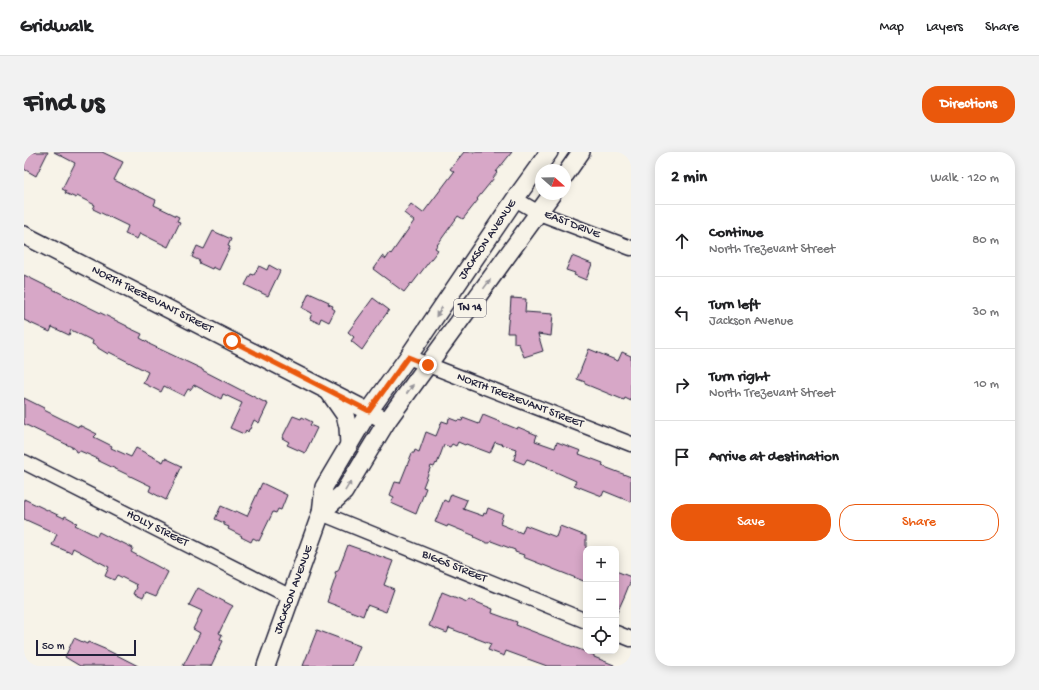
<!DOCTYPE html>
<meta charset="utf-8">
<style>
:root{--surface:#fff;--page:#f2f2f2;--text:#202124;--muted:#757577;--line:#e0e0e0;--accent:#ea580c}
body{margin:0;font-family:"Gochi Hand",sans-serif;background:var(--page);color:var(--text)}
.controls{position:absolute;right:12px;bottom:12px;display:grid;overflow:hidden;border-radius:8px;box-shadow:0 2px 10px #0003}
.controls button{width:36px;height:36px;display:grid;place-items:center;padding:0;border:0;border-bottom:1px solid var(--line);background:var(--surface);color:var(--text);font:20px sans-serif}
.compass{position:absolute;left:511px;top:12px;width:36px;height:36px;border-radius:50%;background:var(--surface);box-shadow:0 2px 10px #0003;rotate:110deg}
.scale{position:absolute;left:12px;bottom:10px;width:100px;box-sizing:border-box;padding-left:4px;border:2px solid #22223b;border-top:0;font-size:11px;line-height:14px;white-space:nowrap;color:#22223b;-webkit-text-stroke:3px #f7f3e8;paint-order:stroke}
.stop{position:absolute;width:12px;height:12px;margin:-9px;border:3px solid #ea580c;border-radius:50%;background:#fff}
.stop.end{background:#ea580c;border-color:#fff;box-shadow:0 1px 4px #0008}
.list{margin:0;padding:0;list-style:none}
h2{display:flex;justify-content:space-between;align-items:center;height:52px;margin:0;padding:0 16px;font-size:17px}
h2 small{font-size:13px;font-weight:400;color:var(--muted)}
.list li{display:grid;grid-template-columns:26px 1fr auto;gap:12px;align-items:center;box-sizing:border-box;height:72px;padding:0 16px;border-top:1px solid var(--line)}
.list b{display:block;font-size:15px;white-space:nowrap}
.list p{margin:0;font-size:13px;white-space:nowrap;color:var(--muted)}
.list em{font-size:13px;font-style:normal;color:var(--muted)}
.actions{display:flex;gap:8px;padding:12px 16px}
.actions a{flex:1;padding:9px 0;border:1px solid var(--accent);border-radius:16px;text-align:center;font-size:14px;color:var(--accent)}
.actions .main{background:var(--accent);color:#fff}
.icon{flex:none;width:22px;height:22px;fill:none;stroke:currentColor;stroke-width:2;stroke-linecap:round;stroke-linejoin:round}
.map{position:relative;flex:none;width:607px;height:514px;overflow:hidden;border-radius:16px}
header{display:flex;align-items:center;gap:24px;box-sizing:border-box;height:56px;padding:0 20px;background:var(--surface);border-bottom:1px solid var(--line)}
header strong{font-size:19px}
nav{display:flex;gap:22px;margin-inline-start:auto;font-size:14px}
.intro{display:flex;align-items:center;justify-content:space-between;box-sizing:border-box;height:96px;padding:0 24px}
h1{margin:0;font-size:28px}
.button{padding:10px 18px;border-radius:16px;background:var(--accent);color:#fff;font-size:14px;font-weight:700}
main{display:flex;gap:24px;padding:0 24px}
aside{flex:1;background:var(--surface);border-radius:16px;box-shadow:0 2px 10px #0003}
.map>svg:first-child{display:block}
.building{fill:#d7a7c7;stroke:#22223b}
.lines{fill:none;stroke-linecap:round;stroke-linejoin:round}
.minor-casing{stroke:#22223b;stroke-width:17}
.major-casing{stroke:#22223b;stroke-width:20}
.minor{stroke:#f7f3e8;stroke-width:14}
.major{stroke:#f7f3e8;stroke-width:17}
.oneway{fill:#97959a}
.route{stroke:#ea580c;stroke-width:5}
.labels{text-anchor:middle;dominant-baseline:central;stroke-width:3;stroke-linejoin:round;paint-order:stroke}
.shield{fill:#f7f3e8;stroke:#62616f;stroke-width:1}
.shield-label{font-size:11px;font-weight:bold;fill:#22223b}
.street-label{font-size:12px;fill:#22223b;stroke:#f7f3e8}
</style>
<header>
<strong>Gridwalk</strong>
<nav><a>Map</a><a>Layers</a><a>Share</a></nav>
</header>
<div class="intro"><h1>Find us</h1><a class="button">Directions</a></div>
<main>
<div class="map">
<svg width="607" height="514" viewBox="0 0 607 514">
<rect width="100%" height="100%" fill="#f7f3e8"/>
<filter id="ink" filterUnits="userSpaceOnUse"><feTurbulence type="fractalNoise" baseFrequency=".025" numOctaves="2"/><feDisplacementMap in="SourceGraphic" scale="8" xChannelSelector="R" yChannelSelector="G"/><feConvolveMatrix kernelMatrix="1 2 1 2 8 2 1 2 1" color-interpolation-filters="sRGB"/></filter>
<g filter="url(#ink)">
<!-- building -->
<g class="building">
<polygon points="0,0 24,0 12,24 0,17"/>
<polygon points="30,0 78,0 99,10 90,28 132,48 130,53 155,65 153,69 156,70 144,95 116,81 113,87 101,82 104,74 69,57 71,53 53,44 52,46 41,41 42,39 38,37 51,11"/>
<polygon points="440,0 488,0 472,20 473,21 469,26 470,26 453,47 454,48 439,67 434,64 411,96 414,98 388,132 387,131 380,140 349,117 358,104 362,107 366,101 367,102 390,69 380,61 387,52 399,61 430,20 426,17"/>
<polygon points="189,79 207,87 204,94 206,95 195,118 189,115 188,117 175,111 176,109 168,105 173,94 180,97"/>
<polygon points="548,104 568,112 562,128 550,123 551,121 542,118"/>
<polygon points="245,113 256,119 244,144 221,133 227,122 230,123 235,114 243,118"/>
<polygon points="0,123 103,174 103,175 118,182 116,186 125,191 125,192 178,217 178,218 244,252 235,271 230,268 226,277 225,277 224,280 222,278 220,282 206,276 218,251 199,242 197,247 170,233 166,238 164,237 160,244 140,234 137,240 119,231 124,220 85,200 84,202 74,196 74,195 68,192 69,189 47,178 45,183 28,175 26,180 0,168"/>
<polygon points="285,141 305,150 304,152 309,154 308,156 311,158 305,170 297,166 295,171 286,167 288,161 278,156"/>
<polygon points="349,146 365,158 349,180 350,180 338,198 327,189 330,185 324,180"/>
<polygon points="487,146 502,147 501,160 529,162 527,184 514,182 519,199 500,205 495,192 490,191 490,181 483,181 485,161 486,161"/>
<polygon points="565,197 594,209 598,200 607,204 607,249 601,246 600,248 561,232 561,230 553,227"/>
<polygon points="0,246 20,256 20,258 54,275 55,273 73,282 70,285 88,294 87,296 107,305 112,296 139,310 141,306 158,314 142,348 125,339 127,334 73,308 74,307 63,302 56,299 52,300 50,296 0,272"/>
<polygon points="459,263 493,277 494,275 513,283 511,289 531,296 533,290 557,299 555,302 579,311 578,314 607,325 607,350 580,339 578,344 565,339 550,333 552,329 532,320 523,316 524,315 503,307 500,312 490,308 492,300 491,300 492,297 471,290 466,301 442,292 441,293 434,290 432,294 428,292 426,295 420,293 413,312 412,311 410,315 407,314 399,335 402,336 392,362 367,351 370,345 366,343 371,330 376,331 388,301 390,301 391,298 395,300 402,280 412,284 418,269 424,271 425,266 433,269 434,268 438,269 439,266 455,272"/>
<polygon points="269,264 277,267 278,265 288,270 286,273 293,276 281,301 263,293 265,290 258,286"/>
<polygon points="238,331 263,343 257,358 254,357 252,361 249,360 235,389 229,386 227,390 217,385 218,384 204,377 205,375 200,373 200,371 191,367 197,354 211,360 212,359 223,364"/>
<polygon points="427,342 443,348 439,357 459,364 460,361 462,362 464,356 479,362 476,372 498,381 501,373 532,385 536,374 562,384 562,430 499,405 500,403 491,400 491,398 467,389 466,391 463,391 450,385 451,384 424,373 423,375 411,370 420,348 424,350"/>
<polygon points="0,347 40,366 41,364 50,369 50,370 53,371 51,373 73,384 75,380 96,391 97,390 109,396 107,400 144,420 132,444 122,440 119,446 110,442 113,435 112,434 113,433 93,423 90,428 81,424 85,415 49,396 47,401 28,393 33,382 0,367"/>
<polygon points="324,393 369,409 360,433 370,437 362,460 343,453 339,464 303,450 312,424 311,420 314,419"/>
<polygon points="592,419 607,425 607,428 601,443 592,463"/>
<polygon points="174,436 209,454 206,458 195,481 198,483 196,487 199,489 187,514 159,514 176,481 169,477 178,459 165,453"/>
<polygon points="418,440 443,450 445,447 469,457 468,461 493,470 492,473 570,503 570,505 590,513 590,514 523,514 482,499 480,504 464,498 467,492 425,476 423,481 405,474"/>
<polygon points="293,478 336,494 328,514 279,514"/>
<polygon points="50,486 63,492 64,490 83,498 114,514 56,514 41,505"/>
</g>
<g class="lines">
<defs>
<g id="minor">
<polyline points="491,47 515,61 607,96"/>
<polyline points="384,205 607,292"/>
<polyline points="0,310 267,445"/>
<polyline points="297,361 562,469"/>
<polyline points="592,481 607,487"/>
</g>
<g id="major">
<polyline points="541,23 557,0"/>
<polyline points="0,83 363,269"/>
<polyline points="305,240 321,263 324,275 325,293"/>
<polyline points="297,361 320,340 363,269 528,42"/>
<polyline points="242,514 297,361 300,335 345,259 384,205 491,47 525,0"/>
</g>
</defs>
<!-- minor casing -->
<use href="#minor" class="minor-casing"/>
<!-- major casing -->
<use href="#major" class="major-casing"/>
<!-- minor -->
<use href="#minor" class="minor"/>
<!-- major -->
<use href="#major" class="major"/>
</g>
<!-- one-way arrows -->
<defs><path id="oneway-solid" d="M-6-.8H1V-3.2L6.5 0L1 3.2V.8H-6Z"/></defs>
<g class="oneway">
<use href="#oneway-solid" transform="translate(463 132) rotate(-54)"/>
<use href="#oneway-solid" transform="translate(415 160) rotate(124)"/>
<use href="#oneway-solid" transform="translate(386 237) rotate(-54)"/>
<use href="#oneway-solid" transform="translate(324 334) rotate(-59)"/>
</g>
</g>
<g class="lines" filter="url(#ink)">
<!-- route -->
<polyline class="route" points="208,189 345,259 384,205 404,213"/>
</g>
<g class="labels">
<!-- shield labels -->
<rect class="shield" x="430" y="147" width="32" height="18" rx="3"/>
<g class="shield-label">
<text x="446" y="156">TN 14</text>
</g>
<!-- street labels -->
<g class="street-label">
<text transform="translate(548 73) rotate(21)">EAST DRIVE</text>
<text transform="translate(464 88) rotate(-56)">JACKSON AVENUE</text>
<text transform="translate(128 148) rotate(27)">NORTH TREZEVANT STREET</text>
<text transform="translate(496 249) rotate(21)">NORTH TREZEVANT STREET</text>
<text transform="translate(133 377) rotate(27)">HOLLY STREET</text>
<text transform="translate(430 415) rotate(22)">BIGGS STREET</text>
<text transform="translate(270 438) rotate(-70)">JACKSON AVENUE</text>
</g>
</g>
</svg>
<div class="controls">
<button>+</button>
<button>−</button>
<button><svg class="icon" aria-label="locate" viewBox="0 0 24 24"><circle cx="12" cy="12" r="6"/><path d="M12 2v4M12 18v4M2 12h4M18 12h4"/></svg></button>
</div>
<svg class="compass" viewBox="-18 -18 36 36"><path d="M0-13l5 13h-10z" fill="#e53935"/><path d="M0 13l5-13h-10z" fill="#757577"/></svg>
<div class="scale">50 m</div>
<div class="stop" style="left:208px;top:189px"></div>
<div class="stop end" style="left:404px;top:213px"></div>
</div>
<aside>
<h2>2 min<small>Walk · 120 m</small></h2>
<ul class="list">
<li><svg class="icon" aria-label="ahead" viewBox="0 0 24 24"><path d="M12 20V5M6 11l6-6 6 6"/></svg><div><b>Continue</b><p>North Trezevant Street</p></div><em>80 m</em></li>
<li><svg class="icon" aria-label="left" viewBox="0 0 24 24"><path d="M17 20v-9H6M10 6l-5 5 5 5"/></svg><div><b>Turn left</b><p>Jackson Avenue</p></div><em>30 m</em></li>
<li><svg class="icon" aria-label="right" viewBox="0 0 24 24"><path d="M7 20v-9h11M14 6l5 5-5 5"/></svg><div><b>Turn right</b><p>North Trezevant Street</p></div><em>10 m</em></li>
<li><svg class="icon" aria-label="arrive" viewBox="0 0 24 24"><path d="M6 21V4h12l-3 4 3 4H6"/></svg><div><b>Arrive at destination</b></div></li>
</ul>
<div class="actions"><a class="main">Save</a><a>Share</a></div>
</aside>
</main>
